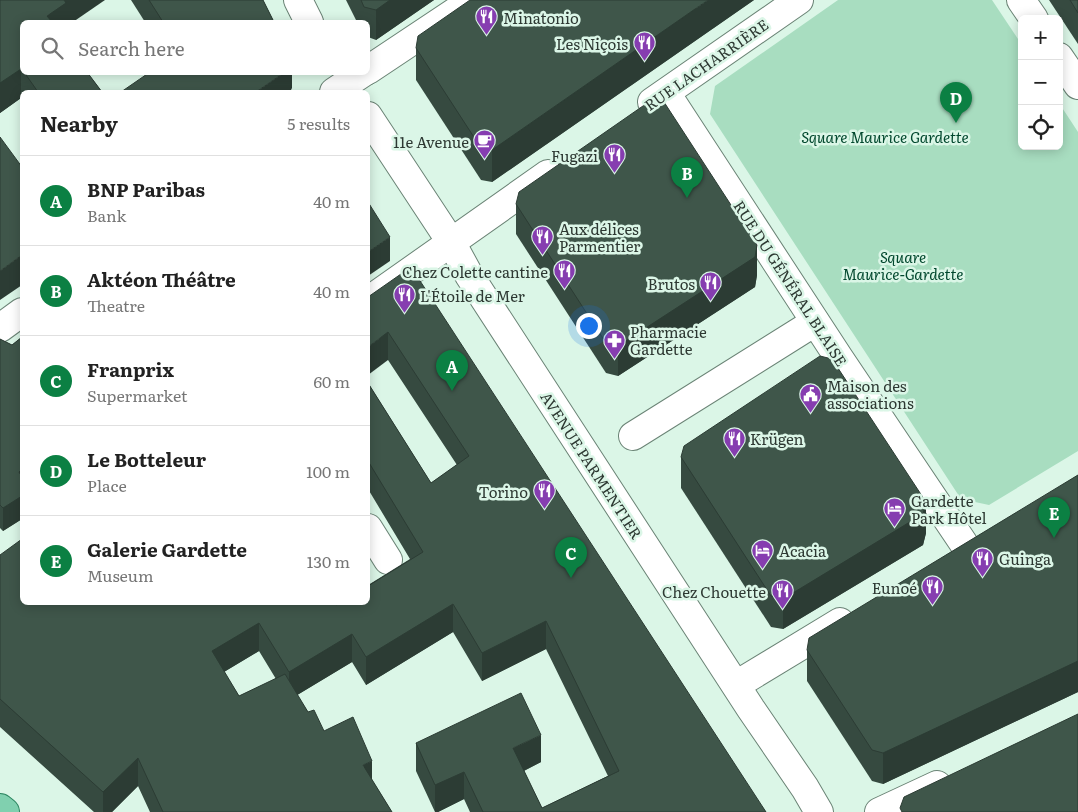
<!DOCTYPE html>
<meta charset="utf-8">
<style>
:root{--surface:#fff;--page:#f6f6f6;--text:#222;--muted:#767676;--line:#e0e0e0;--accent:#0b8043}
body{margin:0;font-family:Literata,serif;background:var(--page);color:var(--text)}
.controls{position:absolute;right:15px;top:15px;display:grid;overflow:hidden;border-radius:8px;box-shadow:0 2px 12px #0003}
.controls button{width:45px;height:45px;display:grid;place-items:center;padding:0;border:0;border-bottom:1px solid var(--line);background:var(--surface);color:var(--text);font:25px sans-serif}
.you{position:absolute;left:588px;top:325px;width:18px;height:18px;margin:-12px;border:4px solid #fff;border-radius:50%;background:#1a73e8;box-shadow:0 0 0 8px #1a73e833}
.badge{display:grid;place-items:center;width:32px;height:32px;border-radius:50%;background:var(--accent);color:#fff;font-size:16px;font-weight:700}
.pin{position:absolute;translate:-50% -41px;filter:drop-shadow(0 1px 2px #0008)}
.pin::after{content:'';position:absolute;top:26px;width:18px;height:15px;background:inherit;clip-path:polygon(0 0,100% 0,50% 100%)}
.list{margin:0;padding:0;list-style:none}
h2{display:flex;justify-content:space-between;align-items:center;height:65px;margin:0;padding:0 20px;font-size:21px}
h2 small{font-size:16px;font-weight:400;color:var(--muted)}
.list li{display:grid;grid-template-columns:32px 1fr auto;gap:15px;align-items:center;box-sizing:border-box;height:90px;padding:0 20px;border-top:1px solid var(--line)}
.list b{display:block;font-size:19px;white-space:nowrap}
.list p{margin:0;font-size:16px;white-space:nowrap;color:var(--muted)}
.list em{font-size:16px;font-style:normal;color:var(--muted)}
.icon{flex:none;width:28px;height:28px;fill:none;stroke:currentColor;stroke-width:2;stroke-linecap:round;stroke-linejoin:round}
.map{position:relative;flex:none;width:1078px;height:812px;overflow:hidden}
.search{position:absolute;background:var(--surface);box-shadow:0 2px 12px #0003;left:20px;top:20px;width:350px;height:55px;display:flex;align-items:center;gap:12px;box-sizing:border-box;padding:0 18px;border-radius:8px;color:var(--muted);font-size:19px}
.panel{position:absolute;background:var(--surface);box-shadow:0 2px 12px #0003;left:20px;top:90px;width:350px;height:515px;border-radius:8px}
.map>svg:first-child{display:block}
.green{fill:#a8ddc0}
.lines{fill:none;stroke-linecap:round;stroke-linejoin:round}
.minor-casing{stroke:#6a8375;stroke-width:30}
.major-casing{stroke:#2c8661;stroke-width:30}
.minor{stroke:#fff;stroke-width:28}
.major{stroke:#80d0af;stroke-width:28}
.wall{fill:#364a40;fill-rule:evenodd}
.shaded-wall{fill:#2c3c34}
.building{fill:#3f564a;stroke:#2c3c34}
.labels{text-anchor:middle;dominant-baseline:central;stroke-width:5;stroke-linejoin:round;paint-order:stroke}
.poi-label{font-size:15px;fill:#2d3832;stroke:#dbf6e7;text-anchor:start}
.street-label{font-size:15px;fill:#2d3832;stroke:#dbf6e7}
.park-label{font-size:15px;font-style:italic;fill:#00472d;stroke:#dbf6e7}
</style>
<div class="map">
<svg width="1078" height="812" viewBox="0 0 1078 812">
<rect width="100%" height="100%" fill="#dbf6e7"/>
<!-- green -->
<polygon class="green" points="838,0 992,0 1022,45 1022,146 1059,146 1059,103 1078,132 1078,451 989,505 961,499 710,114 715,86"/>
<g class="lines">
<defs>
<g id="minor">
<polyline points="298,0 309,22"/>
<polyline points="1021,0 1034,19"/>
<polyline points="1059,57 1078,85"/>
<polyline points="368,70 473,0"/>
<polyline points="334,92 364,72"/>
<polyline points="666,93 839,358 966,547"/>
<polyline points="652,102 799,0"/>
<polyline points="368,116 451,242 469,275 751,709 805,788 819,812"/>
<polyline points="368,301 548,174"/>
<polyline points="0,328 22,312"/>
<polyline points="633,436 815,322"/>
<polyline points="368,528 388,560"/>
<polyline points="736,685 840,622"/>
<polyline points="879,812 937,785"/>
</g>
<polyline id="major" points="0,808 5,812"/>
</defs>
<!-- minor casing -->
<use href="#minor" class="minor-casing"/>
<!-- major casing -->
<use href="#major" class="major-casing"/>
<!-- minor -->
<use href="#minor" class="minor"/>
<!-- major -->
<use href="#major" class="major"/>
</g>
<!-- wall -->
<g class="wall">
<polygon points="0,0 22,22 22,72 87,72 102,92 22,92 22,101 21,98 0,113"/>
<polygon points="131,0 263,0 274,22 145,22"/>
<polygon points="346,0 434,0 376,40 368,37 368,22 357,22"/>
<polygon points="754,0 492,182 481,180 416,80 416,48"/>
<polygon points="1049,0 1078,0 1078,44"/>
<polygon points="516,204 757,275 755,287 618,376 606,373 516,234"/>
<path d="M368,297L766,812H470L464,799L438,812H435L416,771V743L541,762L524,771L542,808L608,776L546,649L482,681L453,632L366,685L352,662L297,695L308,712L324,731L372,780L392,812H150L138,786L112,812H94L0,727V555L22,602L336,605L410,559L368,489V383L431,483L457,465L388,360ZM259,651L276,679L239,696L224,672Z"/>
<polygon points="22,337 22,519 3,531 0,528 0,339 12,345"/>
<polygon points="681,457 926,533 923,545 783,629 771,627 681,488"/>
<polygon points="1078,475 1078,692 883,784 872,781 807,681 807,650"/>
</g>
<!-- shaded-wall -->
<g class="shaded-wall">
<polygon points="63,0 105,0 73,22 47,22 47,16"/>
<polygon points="390,0 434,0 376,40 376,10"/>
<polygon points="708,0 754,0 492,182 492,150"/>
<polygon points="21,69 21,98 0,113 0,83"/>
<polygon points="285,72 292,72 292,88 290,92 256,92"/>
<polygon points="390,237 390,261 368,276 368,252"/>
<polygon points="757,245 757,275 755,287 618,376 618,346"/>
<polygon points="22,255 22,285 0,300 0,271"/>
<polygon points="388,332 388,360 368,375 368,347"/>
<polygon points="22,469 22,492 19,472"/>
<polygon points="22,496 22,519 3,531 3,508"/>
<polygon points="926,502 926,533 923,545 783,629 783,599"/>
<polygon points="453,604 453,632 366,685 366,657"/>
<polygon points="546,621 546,649 482,681 482,653"/>
<polygon points="259,623 259,651 212,679 212,651"/>
<polygon points="352,634 352,662 289,700 289,672"/>
<polygon points="1078,661 1078,692 883,784 883,753"/>
<polygon points="541,735 541,762 513,776 513,748"/>
<polygon points="138,758 138,786 112,812 103,812 103,792"/>
<polygon points="372,761 372,789 363,765"/>
<polygon points="464,772 464,799 438,812 435,812 435,785"/>
</g>
<!-- building -->
<g class="building">
<polygon points="0,0 64,0 66,3 47,16 52,22 22,22 22,71 21,69 0,83"/>
<polygon points="149,0 263,0 274,22 163,22"/>
<polygon points="361,0 390,0 376,10 364,7"/>
<polygon points="470,0 708,0 492,150 481,148 416,48 418,36"/>
<polygon points="1070,0 1078,0 1078,13"/>
<polygon points="24,72 87,72 102,92 38,92"/>
<polygon points="150,72 285,72 256,92 121,92"/>
<polygon points="653,99 664,102 757,245 755,257 618,346 606,343 516,204 519,192"/>
<polygon points="0,137 22,167 22,255 0,271"/>
<polygon points="368,202 390,237 368,252"/>
<polygon points="411,267 766,812 483,812 464,772 435,785 416,743 521,693 541,735 513,748 542,808 619,771 546,621 482,653 453,604 366,657 352,634 289,672 259,623 212,651 239,696 285,674 308,712 314,710 324,731 353,717 372,761 363,765 392,812 163,812 138,758 103,792 0,699 0,555 22,539 22,602 334,602 336,605 340,602 368,602 368,586 423,552 368,461 368,383 431,483 469,456 388,332 368,347 368,297"/>
<polygon points="22,337 22,469 19,472 22,477 22,496 3,508 0,505 0,339 12,345"/>
<polygon points="820,356 832,359 926,502 923,514 783,599 771,596 681,457 684,446"/>
<polygon points="1078,475 1078,661 883,753 872,750 807,650 809,638"/>
<polygon points="1078,714 1078,812 902,812 900,808 904,797"/>
</g>
<!-- icons -->
<defs>
<symbol id="restaurant-pin" viewBox="-11 -11 22 30"><path d="M0 17L-7.5 6A9.5 9.5 0 1 1 7.5 6Z" fill="#863db0" stroke="#dbf6e7"/><path d="M-5-6h1v4h1v-4h1v4h1v-4h1v5L-1.5 .5V6h-2V.5L-5-1ZM5-6V6H3V1.5H1.5Q1.5-4 5-6Z" fill="#fff"/></symbol>
<symbol id="cafe-pin" viewBox="-11 -11 22 30"><path d="M0 17L-7.5 6A9.5 9.5 0 1 1 7.5 6Z" fill="#863db0" stroke="#dbf6e7"/><path d="M-5.5-4.5H6V0H3Q3 3.5 0 3.5H-2.5Q-5.5 3.5-5.5 0ZM3-3.2v2h1.7v-2ZM-6 4.5H4V6H-6Z" fill="#fff"/></symbol>
<symbol id="pharmacy-pin" viewBox="-11 -11 22 30"><path d="M0 17L-7.5 6A9.5 9.5 0 1 1 7.5 6Z" fill="#863db0" stroke="#dbf6e7"/><path d="M-2-6h4v4h4v4h-4v4h-4v-4h-4v-4h4Z" fill="#fff"/></symbol>
<symbol id="civic-pin" viewBox="-11 -11 22 30"><path d="M0 17L-7.5 6A9.5 9.5 0 1 1 7.5 6Z" fill="#863db0" stroke="#dbf6e7"/><path d="M-.6-6.5H3V-4.5H.6V-3L4-1V1h2V6H-6V1h2V-1L-.6-3ZM-1.2 2.5V6h2.4V2.5Z" fill="#fff"/></symbol>
<symbol id="hotel-pin" viewBox="-11 -11 22 30"><path d="M0 17L-7.5 6A9.5 9.5 0 1 1 7.5 6Z" fill="#863db0" stroke="#dbf6e7"/><path d="M-6-4.5h1.5V1H6V5H4.5V3h-9V5H-6ZM-4 0a1.8 1.8 0 1 1 3.6 0ZM.5 0V-2.5h3Q6-2.5 6 0Z" fill="#fff"/></symbol>
</defs>
<g fill-rule="evenodd">
<use href="#restaurant-pin" x="474" y="4" width="25" height="34"/>
<use href="#restaurant-pin" x="632" y="30" width="25" height="34"/>
<use href="#cafe-pin" x="472" y="128" width="25" height="34"/>
<use href="#restaurant-pin" x="602" y="142" width="25" height="34"/>
<use href="#restaurant-pin" x="530" y="224" width="25" height="34"/>
<use href="#restaurant-pin" x="552" y="258" width="25" height="34"/>
<use href="#restaurant-pin" x="698" y="270" width="25" height="34"/>
<use href="#restaurant-pin" x="392" y="282" width="25" height="34"/>
<use href="#pharmacy-pin" x="602" y="328" width="25" height="34"/>
<use href="#civic-pin" x="798" y="382" width="25" height="34"/>
<use href="#restaurant-pin" x="722" y="426" width="25" height="34"/>
<use href="#restaurant-pin" x="532" y="478" width="25" height="34"/>
<use href="#hotel-pin" x="882" y="496" width="25" height="34"/>
<use href="#hotel-pin" x="750" y="538" width="25" height="34"/>
<use href="#restaurant-pin" x="970" y="546" width="25" height="34"/>
<use href="#restaurant-pin" x="920" y="574" width="25" height="34"/>
<use href="#restaurant-pin" x="770" y="578" width="25" height="34"/>
</g>
<g class="labels">
<!-- poi labels -->
<g class="poi-label">
<text x="503" y="17">Minatonio</text>
<text x="628" y="43" text-anchor="end">Les Niçois</text>
<text x="469" y="141" text-anchor="end">11e Avenue</text>
<text x="598" y="155" text-anchor="end">Fugazi</text>
<text x="559" y="228">Aux délices<tspan x="559" dy="17">Parmentier</tspan></text>
<text x="548" y="271" text-anchor="end">Chez Colette cantine</text>
<text x="695" y="283" text-anchor="end">Brutos</text>
<text x="420" y="295">L'Étoile de Mer</text>
<text x="630" y="331">Pharmacie<tspan x="630" dy="17">Gardette</tspan></text>
<text x="827" y="385">Maison des<tspan x="827" dy="17">associations</tspan></text>
<text x="750" y="438">Krügen</text>
<text x="528" y="491" text-anchor="end">Torino</text>
<text x="911" y="500">Gardette<tspan x="911" dy="17">Park Hôtel</tspan></text>
<text x="779" y="550">Acacia</text>
<text x="999" y="558">Guinga</text>
<text x="917" y="587" text-anchor="end">Eunoé</text>
<text x="766" y="591" text-anchor="end">Chez Chouette</text>
</g>
<!-- street labels -->
<g class="street-label">
<text transform="translate(706 64) rotate(-35)">RUE LACHARRIÈRE</text>
<text transform="translate(791 283) rotate(57)">RUE DU GÉNÉRAL BLAISE</text>
<text transform="translate(592 465) rotate(57)">AVENUE PARMENTIER</text>
</g>
<!-- park labels -->
<g class="park-label">
<text x="885" y="136">Square Maurice Gardette</text>
<text x="903" y="256">Square<tspan x="903" dy="17">Maurice-Gardette</tspan></text>
</g>
</g>
</svg>
<div class="controls">
<button>+</button>
<button>−</button>
<button><svg class="icon" aria-label="locate" viewBox="0 0 24 24"><circle cx="12" cy="12" r="6"/><path d="M12 2v4M12 18v4M2 12h4M18 12h4"/></svg></button>
</div>
<div class="you"></div>
<div class="pin badge" style="left:452px;top:391px">A</div>
<div class="pin badge" style="left:687px;top:198px">B</div>
<div class="pin badge" style="left:571px;top:578px">C</div>
<div class="pin badge" style="left:956px;top:123px">D</div>
<div class="pin badge" style="left:1054px;top:538px">E</div>
<div class="search"><svg class="icon" aria-label="search" viewBox="0 0 24 24"><circle cx="10" cy="10" r="6"/><path d="M15 15l6 6"/></svg>Search here</div>
<section class="panel">
<h2>Nearby<small>5 results</small></h2>
<ul class="list">
<li><span class="badge">A</span><div><b>BNP Paribas</b><p>Bank</p></div><em>40 m</em></li>
<li><span class="badge">B</span><div><b>Aktéon Théâtre</b><p>Theatre</p></div><em>40 m</em></li>
<li><span class="badge">C</span><div><b>Franprix</b><p>Supermarket</p></div><em>60 m</em></li>
<li><span class="badge">D</span><div><b>Le Botteleur</b><p>Place</p></div><em>100 m</em></li>
<li><span class="badge">E</span><div><b>Galerie Gardette</b><p>Museum</p></div><em>130 m</em></li>
</ul>
</section>
</div>
